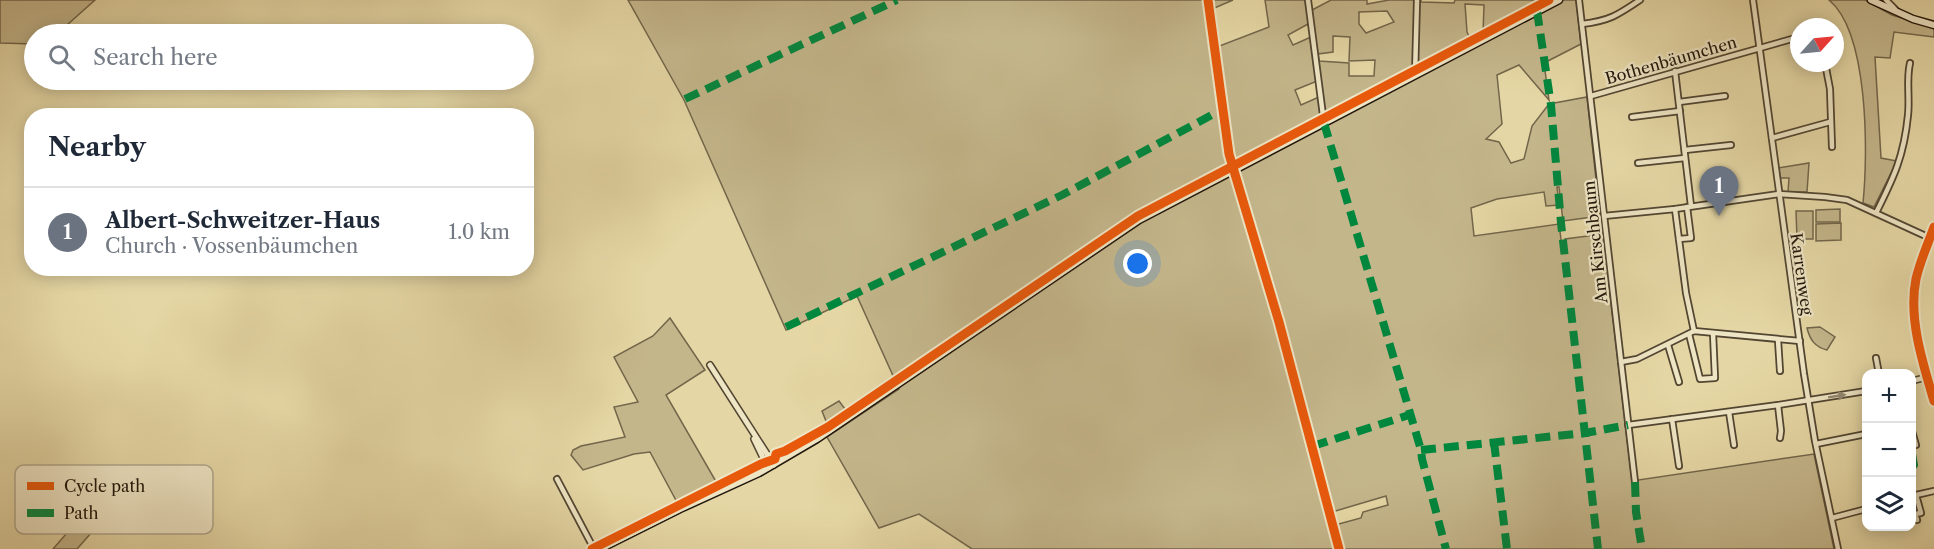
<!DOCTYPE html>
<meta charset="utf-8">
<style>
:root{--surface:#fff;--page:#f6f6f7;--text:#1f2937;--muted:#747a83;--line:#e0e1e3;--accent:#8f2418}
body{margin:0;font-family:"Libre Caslon Text",serif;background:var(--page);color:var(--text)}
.controls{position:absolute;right:18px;bottom:18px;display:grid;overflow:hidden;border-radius:12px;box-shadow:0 3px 15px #0003}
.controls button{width:54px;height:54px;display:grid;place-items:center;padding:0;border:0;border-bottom:2px solid var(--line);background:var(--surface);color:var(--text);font:30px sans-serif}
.compass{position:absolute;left:1790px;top:18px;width:54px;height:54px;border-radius:50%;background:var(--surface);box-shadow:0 3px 15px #0003;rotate:63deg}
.you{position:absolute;left:1138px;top:264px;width:21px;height:21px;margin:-15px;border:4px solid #fff;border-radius:50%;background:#1a73e8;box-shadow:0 0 0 9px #1a73e833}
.badge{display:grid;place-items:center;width:39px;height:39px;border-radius:50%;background:var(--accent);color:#fff;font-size:20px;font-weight:700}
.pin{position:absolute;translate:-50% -50px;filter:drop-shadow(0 2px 3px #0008)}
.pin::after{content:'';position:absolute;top:32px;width:21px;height:18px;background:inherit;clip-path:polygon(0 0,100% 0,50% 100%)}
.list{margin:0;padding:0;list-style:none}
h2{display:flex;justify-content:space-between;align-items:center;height:78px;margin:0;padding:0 24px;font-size:26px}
h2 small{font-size:20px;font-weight:400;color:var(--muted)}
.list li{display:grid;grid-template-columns:39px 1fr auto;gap:18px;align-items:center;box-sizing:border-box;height:90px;padding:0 24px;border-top:2px solid var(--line)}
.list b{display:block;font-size:22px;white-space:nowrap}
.list p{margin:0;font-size:20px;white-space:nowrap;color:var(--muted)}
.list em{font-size:20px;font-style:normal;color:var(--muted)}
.icon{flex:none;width:33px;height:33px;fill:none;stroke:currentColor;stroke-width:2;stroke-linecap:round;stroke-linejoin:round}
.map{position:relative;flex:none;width:1934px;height:549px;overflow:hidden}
.search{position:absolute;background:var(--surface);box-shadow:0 3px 15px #0003;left:24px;top:24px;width:510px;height:66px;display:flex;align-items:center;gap:15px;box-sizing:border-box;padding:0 21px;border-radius:33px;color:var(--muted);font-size:22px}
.panel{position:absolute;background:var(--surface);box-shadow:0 3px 15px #0003;left:24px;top:108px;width:510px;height:168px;border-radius:24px}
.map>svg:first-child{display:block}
.green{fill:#c4b68b;stroke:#72664b;stroke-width:1.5;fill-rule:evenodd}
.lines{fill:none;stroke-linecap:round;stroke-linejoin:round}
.minor-casing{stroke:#524632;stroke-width:8}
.tertiary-casing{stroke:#524632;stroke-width:8}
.secondary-casing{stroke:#21160b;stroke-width:9}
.minor{stroke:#eee5c4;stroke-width:4.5}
.tertiary{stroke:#eee5c4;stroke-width:5}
.secondary{stroke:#eee5c4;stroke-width:6}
.quiet{stroke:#00873e;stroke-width:8;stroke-dasharray:15 8;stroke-linecap:butt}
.cycleway-casing{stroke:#eee5c4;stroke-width:13}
.cycleway{stroke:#e8590c;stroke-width:9}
.oneway{fill:#928871}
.labels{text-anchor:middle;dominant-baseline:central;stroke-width:4.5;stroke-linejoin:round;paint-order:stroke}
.street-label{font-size:16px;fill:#21160b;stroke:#eee5c4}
.key{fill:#eee5c4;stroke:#b0a78c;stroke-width:1.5}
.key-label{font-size:16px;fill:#21160b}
</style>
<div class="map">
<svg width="1934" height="549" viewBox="0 0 1934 549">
<rect width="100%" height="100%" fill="#e5d7a5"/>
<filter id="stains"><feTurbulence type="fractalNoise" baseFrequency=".00333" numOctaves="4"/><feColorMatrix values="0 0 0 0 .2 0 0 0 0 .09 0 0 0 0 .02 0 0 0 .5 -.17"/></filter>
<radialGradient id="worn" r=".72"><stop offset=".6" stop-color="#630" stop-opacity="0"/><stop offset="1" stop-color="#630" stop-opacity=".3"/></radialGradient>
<!-- green -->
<g class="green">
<polygon points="0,0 95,0 67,25 76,34 34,34 34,44 0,43"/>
<path d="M628,0H1233L1212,9L1217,47L1269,27L1265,0H1310L1312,10L1331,0H1367V4L1389,0H1421V2L1454,3L1455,0H1576L1581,44L1544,63L1549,100L1519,65L1497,75L1502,124L1486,139L1499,142L1511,163L1524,159L1532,126L1549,104L1587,97L1600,216L1563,221L1559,187H1557L1559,205L1546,206L1544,192L1497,199L1471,208L1474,236L1559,224L1562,247H1566L1565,239L1603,234L1632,481L1814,454L1834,549H972L919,514L879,528L827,437L899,389L857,296L786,330L684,100ZM1465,4L1484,5L1483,34L1471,40L1467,32ZM1387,11L1394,22L1366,33L1359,24V12ZM1308,24L1311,37L1293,45L1288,35ZM1333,36L1350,37L1349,61L1375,60L1374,76H1349V63L1319,61L1318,54L1333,52ZM1317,81L1319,97L1301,105L1295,90ZM1386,496L1388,505L1363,512L1361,518L1335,525L1332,512Z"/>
<path d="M1829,0H1865L1892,15L1934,28V37L1894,32L1890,58L1875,57L1881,158L1897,161L1874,207L1863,203C1868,154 1869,33 1829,0Z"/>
<polygon points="1809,163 1807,192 1788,192 1789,178 1780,178 1778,168"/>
<polygon points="1840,209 1840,222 1816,222 1816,210"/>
<polygon points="1796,211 1813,211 1813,239 1797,239"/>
<polygon points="1841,223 1841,240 1816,241 1816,224"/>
<polygon points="670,318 705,370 666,395 718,485 678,504 650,452 634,454 583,470 571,455 573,450 581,446 625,437 614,407 638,402 614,357 653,336"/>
<path d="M1820,327L1835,337L1827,350C1815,347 1810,340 1807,328Z"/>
<polygon points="839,401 848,413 828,426 822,411"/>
<polygon points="86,511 99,524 77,549 53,549"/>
</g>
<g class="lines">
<defs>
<g id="minor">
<polyline points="1308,0 1324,123"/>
<polyline points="1579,0 1635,482"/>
<polyline points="1753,0 1804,374 1815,441 1838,549"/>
<polyline points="1886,0 1895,9"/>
<path d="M1582,24C1609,21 1618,15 1640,0"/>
<polyline points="1825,63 1830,89 1832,147"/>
<polyline points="1675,71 1691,206"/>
<polyline points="1415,75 1417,0"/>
<polyline points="1591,96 1799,37"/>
<polyline points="1679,102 1725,96"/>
<polyline points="1632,117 1680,111"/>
<polyline points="1772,138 1830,122"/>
<polyline points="1685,150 1731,145"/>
<polyline points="1638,163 1685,158"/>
<polyline points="1675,209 1686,293 1694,331"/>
<path d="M1876,213C1894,177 1904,156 1908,115C1910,97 1906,80 1910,63"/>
<polyline points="1604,216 1675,209 1779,194 1825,197 1847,200 1930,238"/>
<polyline points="1679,239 1691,238 1687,207"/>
<polyline points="1689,334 1700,379 1715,378 1713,333"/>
<polyline points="1778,340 1780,371"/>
<polyline points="1668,345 1679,382"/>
<polyline points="1876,358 1879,374"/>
<polyline points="1621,362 1637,359 1694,331 1800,341"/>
<polyline points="1912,381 1927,377"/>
<polyline points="1778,405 1781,431 1780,438"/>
<polyline points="1729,412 1734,445"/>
<polyline points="1672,419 1679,466"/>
<polyline points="1628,425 1778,405 1866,391"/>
<polyline points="1912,431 1916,445"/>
<polyline points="1816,444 1866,434"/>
<polyline points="557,479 594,549"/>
<polyline points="1832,518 1866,509"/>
<polyline points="1917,520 1915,514 1921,513 1916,495 1934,491"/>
</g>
<g id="tertiary">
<polyline points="710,365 774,465"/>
<polyline points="754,439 768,468"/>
<polyline points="769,455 788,456"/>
</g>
<g id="secondary">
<polyline points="1871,0 1913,19 1934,25"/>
<path d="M1934,227C1928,244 1920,261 1916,279C1908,318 1923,364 1934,401"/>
<polyline points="600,549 680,509 759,473 817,439 1139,220 1559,0"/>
</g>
</defs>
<!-- minor casing -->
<use href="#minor" class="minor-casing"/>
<!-- tertiary casing -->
<use href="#tertiary" class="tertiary-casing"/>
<!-- secondary casing -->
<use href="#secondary" class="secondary-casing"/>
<!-- minor -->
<use href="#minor" class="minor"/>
<!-- tertiary -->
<use href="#tertiary" class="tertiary"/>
<!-- secondary -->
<use href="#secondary" class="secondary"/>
<!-- quiet -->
<g class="quiet">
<polyline points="1537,11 1551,105 1561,223 1598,549"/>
<polyline points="685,99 897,0"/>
<polyline points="1324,123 1421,450 1422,459 1446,549"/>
<polyline points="786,327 1062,195 1223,109"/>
<polyline points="1494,442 1507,549"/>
<polyline points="1313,446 1409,415"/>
<polyline points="1421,450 1585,433 1628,425"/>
<polyline points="1912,454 1914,465 1912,466"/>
<polyline points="1635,482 1636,512 1642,549"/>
</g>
<defs>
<g id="cycleway">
<polyline points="1208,0 1229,154 1279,322 1339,549"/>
<path d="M1934,227C1928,244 1920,261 1916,279C1908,318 1923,364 1934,401"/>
<polyline points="592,549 761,464 775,459 776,454 785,451 828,427 1138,216 1549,0"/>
</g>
</defs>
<!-- cycleway casing -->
<use href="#cycleway" class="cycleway-casing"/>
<!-- cycleway -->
<use href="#cycleway" class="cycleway"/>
</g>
<!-- one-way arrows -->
<defs><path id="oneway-solid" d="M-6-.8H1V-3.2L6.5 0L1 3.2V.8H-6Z" transform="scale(1.5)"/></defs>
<use class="oneway" href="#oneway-solid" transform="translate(1837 396) rotate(-9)"/>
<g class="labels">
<!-- street labels -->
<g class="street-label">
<text transform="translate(1671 60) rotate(-16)">Bothenbäumchen</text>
<text transform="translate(1595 242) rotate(-96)">Am Kirschbaum</text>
<text transform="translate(1802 274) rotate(82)">Karrenweg</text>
</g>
</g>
<!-- legend -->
<rect x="15" y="465" width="198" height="69" rx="9" class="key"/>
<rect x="27" y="482" width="27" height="8" fill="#e8590c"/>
<rect x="27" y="509" width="27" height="8" fill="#00873e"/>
<g class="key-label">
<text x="64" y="492">Cycle path</text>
<text x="64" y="519">Path</text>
</g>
<rect width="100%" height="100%" filter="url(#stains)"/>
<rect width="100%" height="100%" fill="url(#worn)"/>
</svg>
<div class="controls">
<button>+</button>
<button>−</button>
<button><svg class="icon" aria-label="layers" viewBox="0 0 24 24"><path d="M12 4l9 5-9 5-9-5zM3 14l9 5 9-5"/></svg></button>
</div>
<svg class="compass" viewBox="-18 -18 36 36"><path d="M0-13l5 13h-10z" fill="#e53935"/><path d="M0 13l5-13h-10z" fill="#747a83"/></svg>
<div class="you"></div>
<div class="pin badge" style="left:1719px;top:216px;background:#6b7280">1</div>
<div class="search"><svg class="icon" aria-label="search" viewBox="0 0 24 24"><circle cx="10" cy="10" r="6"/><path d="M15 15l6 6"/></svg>Search here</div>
<section class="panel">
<h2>Nearby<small></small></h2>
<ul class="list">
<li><span class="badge" style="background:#6b7280">1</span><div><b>Albert-Schweitzer-Haus</b><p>Church · Vossenbäumchen</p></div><em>1.0 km</em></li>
</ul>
</section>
</div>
